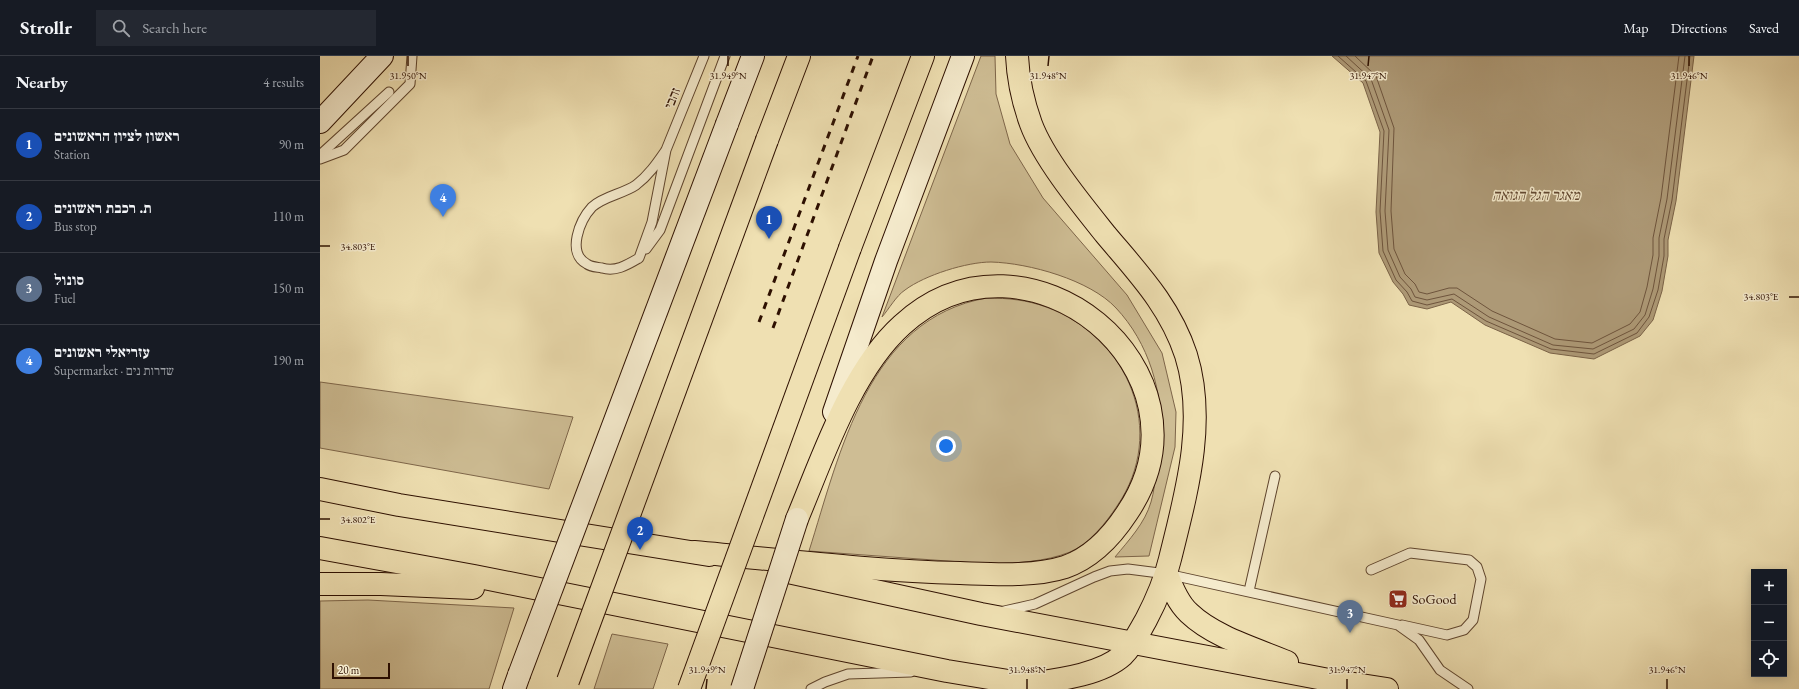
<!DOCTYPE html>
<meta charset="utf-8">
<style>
:root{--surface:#171b24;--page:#242831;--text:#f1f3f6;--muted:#9ea1a6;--line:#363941;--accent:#0b8043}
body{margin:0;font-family:"EB Garamond","Frank Ruhl Libre",serif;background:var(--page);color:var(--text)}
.controls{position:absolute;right:12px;bottom:12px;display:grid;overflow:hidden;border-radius:0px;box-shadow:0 2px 10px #0003}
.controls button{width:36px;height:36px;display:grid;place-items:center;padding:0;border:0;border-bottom:1px solid var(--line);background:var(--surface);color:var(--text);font:20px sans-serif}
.scale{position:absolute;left:12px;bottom:10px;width:58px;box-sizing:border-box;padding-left:4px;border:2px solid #2e1001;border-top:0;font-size:11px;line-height:14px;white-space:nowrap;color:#2e1001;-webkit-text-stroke:3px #f5ebcd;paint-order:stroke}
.you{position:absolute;left:626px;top:390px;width:14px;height:14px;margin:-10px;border:3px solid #fff;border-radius:50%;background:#1a73e8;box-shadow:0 0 0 6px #1a73e833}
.badge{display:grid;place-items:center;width:26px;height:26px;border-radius:50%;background:var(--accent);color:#fff;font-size:13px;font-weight:700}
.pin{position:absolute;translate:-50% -33px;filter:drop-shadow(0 1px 2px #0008)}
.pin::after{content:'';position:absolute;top:21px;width:14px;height:12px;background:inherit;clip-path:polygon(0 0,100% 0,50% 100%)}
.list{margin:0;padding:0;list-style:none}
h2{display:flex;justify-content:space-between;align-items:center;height:52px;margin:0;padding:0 16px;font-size:17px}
h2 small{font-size:13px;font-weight:400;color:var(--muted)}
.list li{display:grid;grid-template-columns:26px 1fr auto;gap:12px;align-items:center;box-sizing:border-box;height:72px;padding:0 16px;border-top:1px solid var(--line)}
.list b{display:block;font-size:15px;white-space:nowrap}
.list p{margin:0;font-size:13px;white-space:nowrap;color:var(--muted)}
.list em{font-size:13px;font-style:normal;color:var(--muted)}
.icon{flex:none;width:22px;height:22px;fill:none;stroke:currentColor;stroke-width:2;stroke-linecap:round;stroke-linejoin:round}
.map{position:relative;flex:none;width:1479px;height:633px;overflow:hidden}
header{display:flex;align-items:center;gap:24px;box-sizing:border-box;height:56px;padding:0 20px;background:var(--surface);border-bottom:1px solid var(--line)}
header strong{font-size:19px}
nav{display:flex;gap:22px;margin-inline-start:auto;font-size:14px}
.search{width:280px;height:36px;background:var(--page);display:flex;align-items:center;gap:10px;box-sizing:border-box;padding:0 14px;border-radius:0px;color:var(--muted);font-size:15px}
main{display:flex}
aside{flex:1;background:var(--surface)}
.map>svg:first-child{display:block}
.green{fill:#cebd94;stroke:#7e664a}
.water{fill:#ad9976;stroke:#7a6247}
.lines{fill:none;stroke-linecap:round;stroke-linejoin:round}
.shore{stroke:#6e543c;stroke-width:1}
.lane-casing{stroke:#5e442d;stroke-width:11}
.secondary-casing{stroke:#2e1001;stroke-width:24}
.primary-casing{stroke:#2e1001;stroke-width:24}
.highway-casing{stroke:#2e1001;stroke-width:24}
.lane{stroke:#f5ebcd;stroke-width:9}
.secondary{stroke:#f5ebcd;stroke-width:22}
.primary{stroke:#efe0b2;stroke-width:22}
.highway{stroke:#efe0b2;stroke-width:22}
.rail{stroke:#2e1001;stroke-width:3;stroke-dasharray:7 7;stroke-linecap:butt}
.secondary-bridge-casing{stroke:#2e1001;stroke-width:24;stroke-linecap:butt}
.highway-bridge-casing{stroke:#2e1001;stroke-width:24;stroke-linecap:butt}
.secondary-bridge{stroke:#f5ebcd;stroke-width:22}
.highway-bridge{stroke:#efe0b2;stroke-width:22}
.ticks{fill:none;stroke:#2e1001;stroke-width:1.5}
.labels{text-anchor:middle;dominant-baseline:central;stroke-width:3;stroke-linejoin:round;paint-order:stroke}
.street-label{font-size:14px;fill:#2e1001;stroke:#f5ebcd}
.poi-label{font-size:14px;fill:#2e1001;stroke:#f5ebcd;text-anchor:start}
.water-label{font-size:15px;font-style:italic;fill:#614730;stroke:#f5ebcd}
.ticks-label{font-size:10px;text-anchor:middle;fill:#2e1001;stroke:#f5ebcd;stroke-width:3;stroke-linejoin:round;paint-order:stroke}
</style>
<header>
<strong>Strollr</strong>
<div class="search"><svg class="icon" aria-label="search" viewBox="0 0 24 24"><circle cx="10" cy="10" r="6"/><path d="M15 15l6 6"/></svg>Search here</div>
<nav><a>Map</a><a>Directions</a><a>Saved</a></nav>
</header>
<main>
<aside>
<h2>Nearby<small>4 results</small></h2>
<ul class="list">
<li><span class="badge" style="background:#1a4fb4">1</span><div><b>ראשון לציון הראשונים</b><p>Station</p></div><em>90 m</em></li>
<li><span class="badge" style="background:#1a4fb4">2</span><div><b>ת. רכבת ראשונים</b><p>Bus stop</p></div><em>110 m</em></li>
<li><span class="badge" style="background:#5c6f8a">3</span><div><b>סונול</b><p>Fuel</p></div><em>150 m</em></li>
<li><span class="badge" style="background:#3f7fe0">4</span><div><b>עזריאלי ראשונים</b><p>Supermarket · שדרות נים</p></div><em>190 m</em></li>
</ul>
</aside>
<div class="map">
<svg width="1479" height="633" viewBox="0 0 1479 633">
<rect width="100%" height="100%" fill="#efe0b2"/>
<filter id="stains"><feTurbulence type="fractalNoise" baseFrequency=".005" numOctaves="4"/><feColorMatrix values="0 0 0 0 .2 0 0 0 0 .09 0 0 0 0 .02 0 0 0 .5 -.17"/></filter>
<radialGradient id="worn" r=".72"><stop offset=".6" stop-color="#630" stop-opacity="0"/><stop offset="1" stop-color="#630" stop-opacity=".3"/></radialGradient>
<!-- green -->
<g class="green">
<path d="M661,0H675L676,38L690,88L723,142L807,239L842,297L856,356L855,391L829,500L795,501C809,484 825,467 831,446C834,436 835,425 836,416C838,405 841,394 841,383C843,336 829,287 796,252C770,224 709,207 671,206C647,206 605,219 585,234C576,240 569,253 562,261Z"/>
<path d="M667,242C688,242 707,244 726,251C809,281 848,376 797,450C786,467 769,488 750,496C725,506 696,507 669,508L489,495C520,397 548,262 667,242Z"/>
<polygon points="0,326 253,361 229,433 0,392"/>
<polygon points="48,544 194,552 169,633 0,633 0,545"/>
<polygon points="292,578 348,588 333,633 274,633"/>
</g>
<!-- water -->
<polygon class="water" points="1012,0 1374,0 1356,145 1348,184 1348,200 1342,235 1333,264 1320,280 1274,303 1230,297 1165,269 1131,246 1107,253 1089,249 1083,238 1073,226 1059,197 1056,156 1060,76 1043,27"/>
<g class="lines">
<!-- shore -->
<g class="shore">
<polyline points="1018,0 1046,25 1064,75 1060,155 1063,195 1076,224 1087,236 1092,245 1107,249 1132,243 1166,265 1231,293 1274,298 1317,277 1329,261 1338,234 1344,200 1344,183 1352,144 1370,0"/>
<polyline points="1026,0 1051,23 1069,74 1065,155 1068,194 1080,221 1091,233 1095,241 1107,244 1134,238 1169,261 1233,289 1273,293 1314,273 1325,259 1333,233 1339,200 1339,182 1347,143 1365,0"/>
<polyline points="1035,0 1056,20 1074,72 1071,155 1074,193 1085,218 1095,228 1099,236 1107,238 1129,232 1137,232 1172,255 1235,283 1272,287 1310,268 1320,256 1327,231 1333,199 1333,182 1341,142 1359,0"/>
</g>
<defs>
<g id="lane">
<path d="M346,94C337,107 329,119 316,129C303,138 284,140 272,151C260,164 246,197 267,208C271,211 277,211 282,212C296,216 307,209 319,202L332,166L346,94L384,0"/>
<polyline points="0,99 69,36"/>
<polyline points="0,103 24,94 90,28 92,0"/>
<polyline points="326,193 340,174 405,0"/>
<polyline points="1051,514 1090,497 1149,504 1157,511 1161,523 1153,564 1144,574 1127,579 1082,569"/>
<polyline points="929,535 955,420"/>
<polyline points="684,555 715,548 774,521 790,515 808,513 847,518 1078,569 1099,584 1120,614 1148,633"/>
<polyline points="491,633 505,626 528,618 591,616"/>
</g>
<g id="secondary">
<polyline points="0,66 62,0"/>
<polyline points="407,68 433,0"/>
<polyline points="514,356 566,205 643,0"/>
<polyline points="194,633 199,619"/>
</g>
<g id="primary">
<path d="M697,0C698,22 703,46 711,68C724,103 762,149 786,179C818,217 850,250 866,299C887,366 866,438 850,503C845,524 836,545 826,564C819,576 813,589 803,599C781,619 737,624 709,628"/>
<polyline points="0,433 79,449 389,499"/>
<polyline points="0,492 154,520 627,615 724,631"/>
<path d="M374,496C463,504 551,515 640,517C672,518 714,521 745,511C771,502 792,480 807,457C903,315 706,155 582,269C531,315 503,401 477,463"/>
<polyline points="468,516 661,558 1009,624 1067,633"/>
<path d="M847,518C852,532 858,547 869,557C894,581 936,593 967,606"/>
<polyline points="0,528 61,528 153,532"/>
</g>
<g id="highway">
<polyline points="447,84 479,0"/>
<polyline points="530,192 603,0"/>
</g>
</defs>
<!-- lane casing -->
<use href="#lane" class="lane-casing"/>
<!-- secondary casing -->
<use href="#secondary" class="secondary-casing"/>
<!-- primary casing -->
<use href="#primary" class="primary-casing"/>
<!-- highway casing -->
<use href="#highway" class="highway-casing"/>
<!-- lane -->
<use href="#lane" class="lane"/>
<!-- secondary -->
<use href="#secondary" class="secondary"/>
<!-- primary -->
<use href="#primary" class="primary"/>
<!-- highway -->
<use href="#highway" class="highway"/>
<!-- rail -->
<g class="rail">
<polyline points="439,266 538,0"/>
<polyline points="453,272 553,0"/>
</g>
<defs>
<g id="secondary-bridge">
<polyline points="199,619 407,68"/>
<polyline points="422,633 477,463"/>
</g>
<g id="highway-bridge">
<polyline points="248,625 447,84"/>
<polyline points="369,633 530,192"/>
</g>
</defs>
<!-- secondary-bridge casing -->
<use href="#secondary-bridge" class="secondary-bridge-casing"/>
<!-- highway-bridge casing -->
<use href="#highway-bridge" class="highway-bridge-casing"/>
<!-- secondary-bridge -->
<use href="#secondary-bridge" class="secondary-bridge"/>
<!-- highway-bridge -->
<use href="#highway-bridge" class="highway-bridge"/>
</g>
<!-- ticks -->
<path class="ticks" d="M88,10V0M408,10V0M728,10L729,0M1048,10L1049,0M1369,10V0M0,190H10M1469,241H1479M0,463H10M386,633L387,623M707,633V623M1027,633V623M1347,633V623"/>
<!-- icons -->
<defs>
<symbol id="supermarket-square" viewBox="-11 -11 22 22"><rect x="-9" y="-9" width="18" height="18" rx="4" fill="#8f2418" stroke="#f5ebcd"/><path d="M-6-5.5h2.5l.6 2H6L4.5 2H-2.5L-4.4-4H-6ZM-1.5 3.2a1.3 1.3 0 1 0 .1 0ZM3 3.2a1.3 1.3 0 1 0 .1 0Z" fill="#fff"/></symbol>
</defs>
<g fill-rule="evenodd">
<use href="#supermarket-square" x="1067" y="532" width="22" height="22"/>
</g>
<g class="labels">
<!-- street labels -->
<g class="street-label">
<text transform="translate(352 42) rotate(-68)">זהבי</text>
</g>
<!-- poi labels -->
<g class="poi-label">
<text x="1092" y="543">SoGood</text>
</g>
<!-- water labels -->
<g class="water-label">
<text x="1216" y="138">מאגר הגל הגואה</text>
</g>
</g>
<g class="ticks-label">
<text x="88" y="23">31.950°N</text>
<text x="408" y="23">31.949°N</text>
<text x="728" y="23">31.948°N</text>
<text x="1048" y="23">31.947°N</text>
<text x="1369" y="23">31.946°N</text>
<text x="38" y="194">34.803°E</text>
<text x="1441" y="244">34.803°E</text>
<text x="38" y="467">34.802°E</text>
<text x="387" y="617">31.949°N</text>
<text x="707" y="617">31.948°N</text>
<text x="1027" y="617">31.947°N</text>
<text x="1347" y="617">31.946°N</text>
</g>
<rect width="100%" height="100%" filter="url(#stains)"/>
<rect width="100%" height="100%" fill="url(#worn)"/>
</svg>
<div class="controls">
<button>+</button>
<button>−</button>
<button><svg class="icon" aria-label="locate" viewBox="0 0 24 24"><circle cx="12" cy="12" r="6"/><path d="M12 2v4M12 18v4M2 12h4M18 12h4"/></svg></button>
</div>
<div class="scale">20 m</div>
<div class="you"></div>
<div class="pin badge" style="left:449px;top:183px;background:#1a4fb4">1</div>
<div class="pin badge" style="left:320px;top:494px;background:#1a4fb4">2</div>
<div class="pin badge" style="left:1030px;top:577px;background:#5c6f8a">3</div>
<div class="pin badge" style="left:123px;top:161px;background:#3f7fe0">4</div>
</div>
</main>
